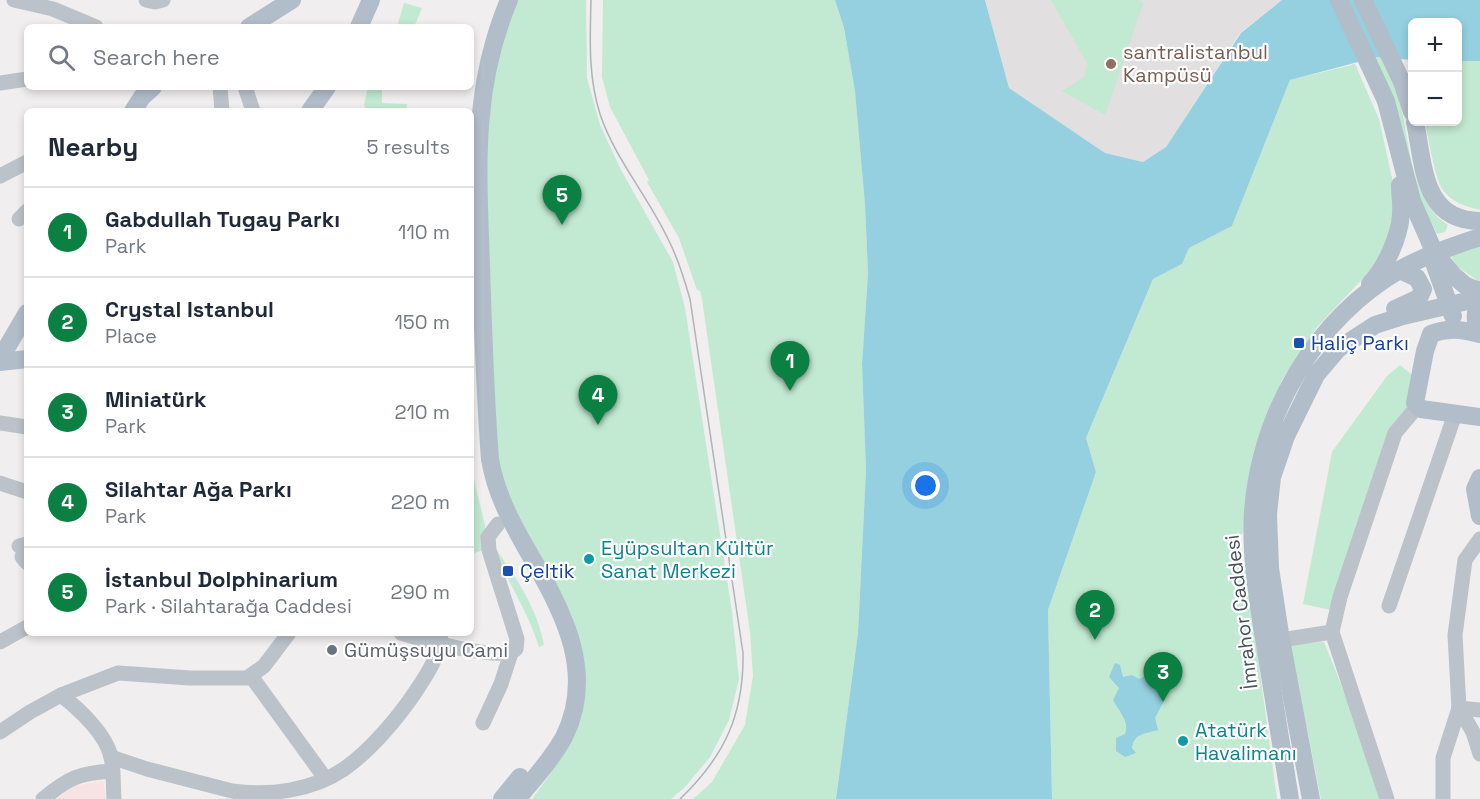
<!DOCTYPE html>
<meta charset="utf-8">
<style>
:root{--surface:#fff;--page:#f2f2f3;--text:#1f2937;--muted:#747a83;--line:#e0e1e3;--accent:#0b8043}
body{margin:0;font-family:"Space Grotesk",sans-serif;background:var(--page);color:var(--text)}
.controls{position:absolute;right:18px;top:18px;display:grid;overflow:hidden;border-radius:9px;box-shadow:0 3px 9px #0003}
.controls button{width:54px;height:54px;display:grid;place-items:center;padding:0;border:0;border-bottom:2px solid var(--line);background:var(--surface);color:var(--text);font:30px sans-serif}
.you{position:absolute;left:926px;top:486px;width:21px;height:21px;margin:-15px;border:4px solid #fff;border-radius:50%;background:#1a73e8;box-shadow:0 0 0 9px #1a73e833}
.badge{display:grid;place-items:center;width:39px;height:39px;border-radius:50%;background:var(--accent);color:#fff;font-size:20px;font-weight:700}
.pin{position:absolute;translate:-50% -50px;filter:drop-shadow(0 2px 3px #0008)}
.pin::after{content:'';position:absolute;top:32px;width:21px;height:18px;background:inherit;clip-path:polygon(0 0,100% 0,50% 100%)}
.list{margin:0;padding:0;list-style:none}
h2{display:flex;justify-content:space-between;align-items:center;height:78px;margin:0;padding:0 24px;font-size:26px}
h2 small{font-size:20px;font-weight:400;color:var(--muted)}
.list li{display:grid;grid-template-columns:39px 1fr auto;gap:18px;align-items:center;box-sizing:border-box;height:90px;padding:0 24px;border-top:2px solid var(--line)}
.list b{display:block;font-size:22px;white-space:nowrap}
.list p{margin:0;font-size:20px;white-space:nowrap;color:var(--muted)}
.list em{font-size:20px;font-style:normal;color:var(--muted)}
.icon{flex:none;width:33px;height:33px;fill:none;stroke:currentColor;stroke-width:2;stroke-linecap:round;stroke-linejoin:round}
.map{position:relative;flex:none;width:1480px;height:799px;overflow:hidden}
.search{position:absolute;background:var(--surface);box-shadow:0 3px 9px #0003;left:24px;top:24px;width:450px;height:66px;display:flex;align-items:center;gap:15px;box-sizing:border-box;padding:0 21px;border-radius:9px;color:var(--muted);font-size:22px}
.panel{position:absolute;background:var(--surface);box-shadow:0 3px 9px #0003;left:24px;top:108px;width:450px;height:528px;border-radius:9px}
.map>svg:first-child{display:block}
.education{fill:#e1dfdf}
.medical{fill:#f7e3e1}
.green{fill:#c2e9d1}
.water{fill:#94d0e0}
.lines{fill:none;stroke-linecap:round;stroke-linejoin:round}
.minor{stroke:#bbc2c9;stroke-width:15}
.major{stroke:#b1bdc9;stroke-width:18}
.tram{stroke:#b1b3b7;stroke-width:1.5}
.education-dot{fill:#8d6e63;stroke:#fff;stroke-width:2}
.transit-dot{fill:#1a4fb4;stroke:#fff;stroke-width:2}
.culture-dot{fill:#0f9aa8;stroke:#fff;stroke-width:2}
.worship-dot{fill:#6b7280;stroke:#fff;stroke-width:2}
.labels{text-anchor:middle;dominant-baseline:central;stroke-width:4.5;stroke-linejoin:round;paint-order:stroke}
.education-label{font-size:20px;fill:#785e54;stroke:#fff;text-anchor:start}
.transit-label{font-size:20px;fill:#164399;stroke:#fff;text-anchor:start}
.culture-label{font-size:20px;fill:#0d838f;stroke:#fff;text-anchor:start}
.street-label{font-size:20px;fill:#485159;stroke:#fff}
.worship-label{font-size:20px;fill:#5b616d;stroke:#fff;text-anchor:start}
</style>
<div class="map">
<svg width="1480" height="799" viewBox="0 0 1480 799">
<rect width="100%" height="100%" fill="#f0eeee"/>
<!-- education -->
<polygon class="education" points="985,0 1282,0 1240,33 1166,147 1143,162 1105,153 1009,88"/>
<!-- medical -->
<polygon class="medical" points="103,781 106,799 55,799 75,786"/>
<!-- green -->
<g class="green">
<polygon points="516,0 586,0 587,78 600,125 621,170 673,262 685,308 732,612 739,679 729,720 710,757 685,787 671,799 532,799 550,774 572,735 584,700 584,661 572,616 499,478 482,153 493,69"/>
<polygon points="603,0 835,0 844,28 855,90 865,205 868,273 862,363 866,470 858,633 836,799 693,799 712,782 745,725 753,676 750,632 702,299 700,291 697,290 679,238 647,182 649,180 610,107 602,77"/>
<polygon points="1051,0 1138,0 1143,4 1105,115 1062,91 1084,77 1087,63"/>
<polygon points="404,3 422,8 414,27 397,27"/>
<path d="M1377,49C1385,65 1394,82 1399,100C1411,142 1409,199 1448,225L1445,232L1437,234L1418,198L1372,51Z"/>
<path d="M1458,61H1480V210C1467,207 1451,202 1443,190C1435,179 1428,137 1425,122H1458Z"/>
<polygon points="1355,64 1379,119 1394,187 1394,203 1388,236 1380,256 1369,272 1317,327 1281,382 1254,462 1243,533 1234,540 1235,563 1246,569 1277,799 1052,799 1048,610 1096,472 1086,438 1153,279 1182,264 1189,248 1232,226 1290,80"/>
<polygon points="368,87 382,87 382,103 407,104 406,111 366,111 364,105"/>
<polygon points="1480,244 1480,282 1458,267 1450,255"/>
<polygon points="1400,365 1416,378 1411,406 1331,610 1303,604 1332,452 1387,376"/>
<polygon points="471,468 485,525 483,550 471,554"/>
<path d="M493,545C515,576 537,607 544,645L539,647C528,611 506,580 493,545Z"/>
<polygon points="1324,642 1387,799 1321,799 1290,644"/>
</g>
<!-- water -->
<g class="water">
<polygon points="835,0 985,0 1009,88 1105,153 1143,162 1166,147 1241,33 1282,0 1480,0 1480,61 1458,61 1458,22 1412,22 1412,60 1377,57 1290,80 1232,226 1189,248 1182,264 1153,279 1086,438 1096,472 1048,610 1052,799 836,799 858,633 866,470 862,364 868,273 865,205 855,91 844,28"/>
<path d="M1115,663L1120,665L1123,677L1132,675L1139,679L1147,675L1159,682L1163,688L1165,699L1155,718L1158,730C1145,734 1134,733 1132,748L1136,753L1125,757L1116,751V738L1125,734C1130,722 1119,711 1113,700L1119,688L1109,677Z"/>
</g>
<g class="lines">
<!-- minor -->
<g class="minor">
<polyline points="14,0 53,9 96,27"/>
<polyline points="146,0 155,2 163,0"/>
<polyline points="0,83 27,79"/>
<polyline points="220,87 222,111"/>
<polyline points="245,87 253,111"/>
<polyline points="0,176 27,162"/>
<polyline points="19,219 27,211"/>
<polyline points="0,423 27,427"/>
<polyline points="0,483 27,492"/>
<polyline points="19,546 27,544"/>
<polyline points="22,557 27,563"/>
<polyline points="1389,606 1455,414"/>
<polyline points="1332,632 1340,597 1395,433 1417,407"/>
<path d="M401,633C420,639 502,663 516,649L517,639L489,550L488,537L498,524"/>
<polyline points="1281,640 1332,632 1387,799"/>
<polyline points="0,642 27,627"/>
<polyline points="251,676 325,778"/>
<path d="M61,695C79,709 106,734 111,757C114,770 113,786 114,799"/>
<polyline points="1459,708 1473,732 1480,754"/>
<polyline points="1459,708 1480,710"/>
<polyline points="483,723 501,684 511,653"/>
<polyline points="0,732 30,712 61,695 118,673 190,678 247,678 264,666 289,633"/>
<path d="M111,757L147,769L232,791C269,796 312,791 344,769C370,751 398,718 416,691C428,673 440,655 441,633"/>
<path d="M43,799C68,778 79,773 112,771"/>
<polyline points="1443,799 1443,758 1459,708 1455,635 1465,560 1480,539"/>
</g>
<!-- major -->
<g class="major">
<path d="M509,0C471,90 478,171 481,266C483,331 485,395 490,459C496,496 514,527 533,560C565,614 595,675 564,737C552,759 533,780 517,799"/>
<polyline points="1339,0 1386,101 1412,201 1429,240 1434,252 1454,276 1466,286 1480,291"/>
<polyline points="1363,0 1402,82 1412,112"/>
<polyline points="249,27 292,0"/>
<polyline points="359,27 371,0"/>
<polyline points="133,111 142,97 153,87"/>
<polyline points="310,111 327,87"/>
<path d="M1415,122C1424,164 1422,221 1480,221"/>
<polyline points="1434,257 1433,260 1453,316"/>
<path d="M1370,284C1386,267 1399,238 1401,214C1402,204 1400,195 1400,185"/>
<path d="M1480,303C1474,312 1475,323 1480,333"/>
<polyline points="1395,309 1419,298 1423,289 1417,278 1400,270"/>
<path d="M1480,334C1462,330 1449,327 1431,334L1425,351L1415,403L1421,409L1480,417"/>
<polyline points="0,359 27,313"/>
<polyline points="0,362 27,359"/>
<polyline points="1480,478 1475,489 1480,516"/>
<polyline points="502,799 520,777"/>
<path d="M1290,799C1282,750 1274,701 1266,651C1259,606 1250,558 1253,511C1261,413 1314,320 1401,269C1426,255 1453,246 1480,237"/>
<polyline points="1311,799 1281,640 1270,568 1268,514 1272,477 1286,436 1316,375 1338,349 1375,325 1403,316 1480,298"/>
</g>
<!-- tram -->
<path class="tram" d="M591,0C590,39 588,76 600,114C615,159 648,196 668,239C678,258 684,278 690,299L743,653C744,715 724,757 680,799"/>
</g>
<!-- markers -->
<circle class="education-dot" cx="1111" cy="64" r="6"/>
<g class="transit-dot">
<rect x="1293" y="337" width="12" height="12" rx="3"/>
<rect x="502" y="565" width="12" height="12" rx="3"/>
</g>
<g class="culture-dot">
<circle cx="589" cy="559" r="6"/>
<circle cx="1183" cy="741" r="6"/>
</g>
<circle class="worship-dot" cx="332" cy="650" r="6"/>
<g class="labels">
<!-- education labels -->
<g class="education-label">
<text x="1123" y="52">santralistanbul<tspan x="1123" dy="23">Kampüsü</tspan></text>
</g>
<!-- transit labels -->
<g class="transit-label">
<text x="1311" y="343">Haliç Parkı</text>
<text x="520" y="571">Çeltik</text>
</g>
<!-- culture labels -->
<g class="culture-label">
<text x="601" y="548">Eyüpsultan Kültür<tspan x="601" dy="23">Sanat Merkezi</tspan></text>
<text x="1195" y="730">Atatürk<tspan x="1195" dy="23">Havalimanı</tspan></text>
</g>
<!-- street labels -->
<g class="street-label">
<text transform="translate(1241 612) rotate(-97)">İmrahor Caddesi</text>
</g>
<!-- worship labels -->
<g class="worship-label">
<text x="344" y="650">Gümüşsuyu Cami</text>
</g>
</g>
</svg>
<div class="controls">
<button>+</button>
<button>−</button>
</div>
<div class="you"></div>
<div class="pin badge" style="left:790px;top:391px">1</div>
<div class="pin badge" style="left:1095px;top:640px">2</div>
<div class="pin badge" style="left:1163px;top:702px">3</div>
<div class="pin badge" style="left:598px;top:425px">4</div>
<div class="pin badge" style="left:562px;top:225px">5</div>
<div class="search"><svg class="icon" aria-label="search" viewBox="0 0 24 24"><circle cx="10" cy="10" r="6"/><path d="M15 15l6 6"/></svg>Search here</div>
<section class="panel">
<h2>Nearby<small>5 results</small></h2>
<ul class="list">
<li><span class="badge">1</span><div><b>Gabdullah Tugay Parkı</b><p>Park</p></div><em>110 m</em></li>
<li><span class="badge">2</span><div><b>Crystal Istanbul</b><p>Place</p></div><em>150 m</em></li>
<li><span class="badge">3</span><div><b>Miniatürk</b><p>Park</p></div><em>210 m</em></li>
<li><span class="badge">4</span><div><b>Silahtar Ağa Parkı</b><p>Park</p></div><em>220 m</em></li>
<li><span class="badge">5</span><div><b>İstanbul Dolphinarium</b><p>Park · Silahtarağa Caddesi</p></div><em>290 m</em></li>
</ul>
</section>
</div>
